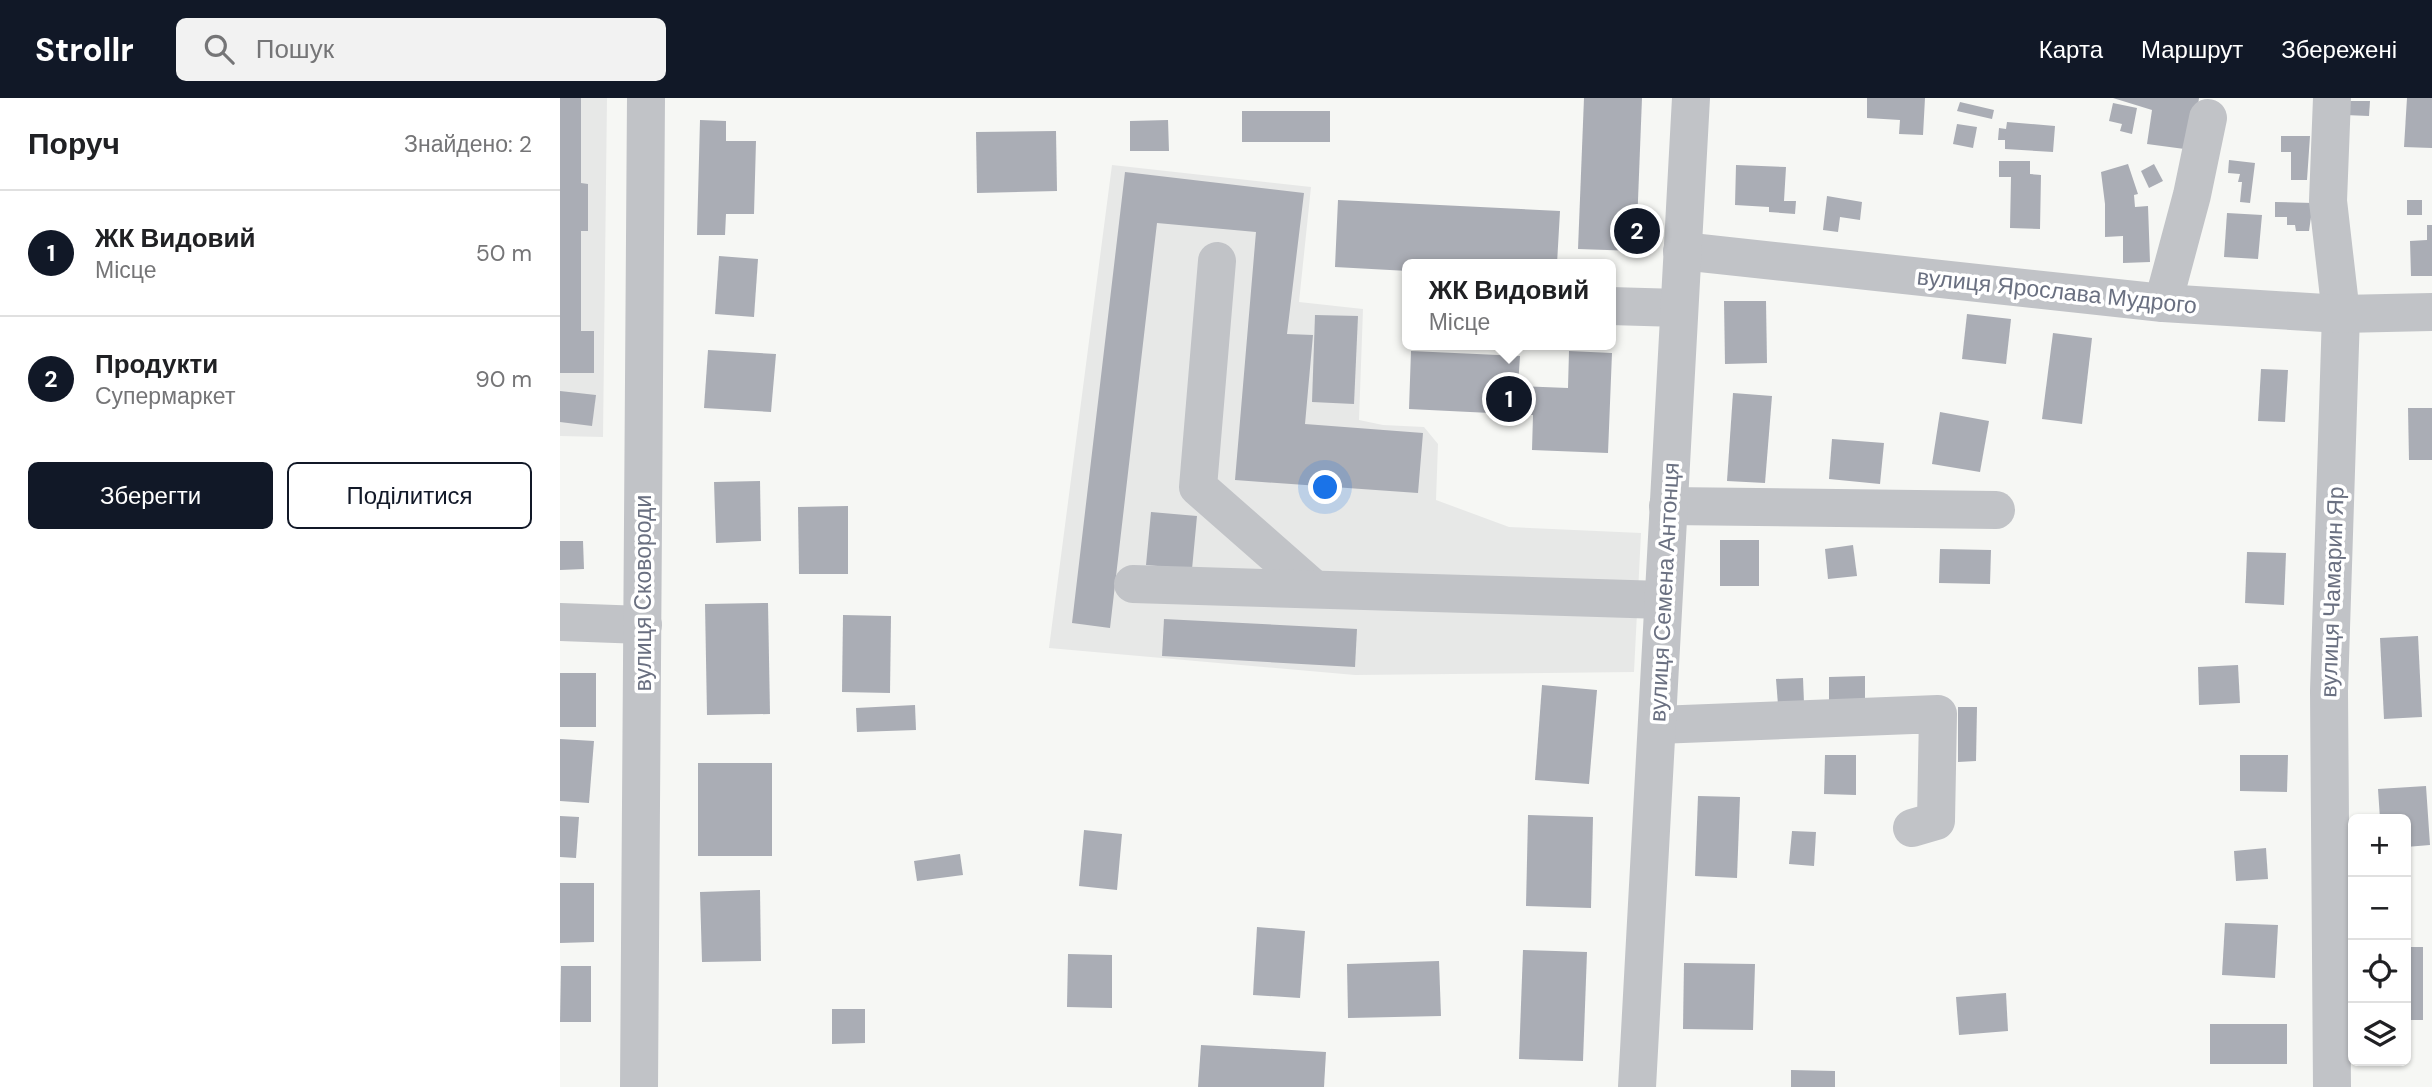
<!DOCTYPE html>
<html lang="uk">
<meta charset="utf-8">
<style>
:root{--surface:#fff;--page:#f2f2f2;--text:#202124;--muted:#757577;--line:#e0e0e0;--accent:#111827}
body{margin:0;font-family:"DM Sans",sans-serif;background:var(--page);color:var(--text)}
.controls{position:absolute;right:21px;bottom:21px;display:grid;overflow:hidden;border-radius:10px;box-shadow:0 2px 5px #0004}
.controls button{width:63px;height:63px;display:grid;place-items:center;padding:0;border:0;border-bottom:2px solid var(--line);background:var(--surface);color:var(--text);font:35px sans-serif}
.you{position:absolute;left:766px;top:390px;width:24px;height:24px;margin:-18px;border:5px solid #fff;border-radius:50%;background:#1a73e8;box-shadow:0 0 0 10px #1a73e833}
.badge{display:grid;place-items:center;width:46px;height:46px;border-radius:50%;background:var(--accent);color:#fff;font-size:23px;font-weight:700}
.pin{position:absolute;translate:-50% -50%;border:4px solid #fff;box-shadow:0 2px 7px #0006}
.popup{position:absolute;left:842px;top:161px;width:214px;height:91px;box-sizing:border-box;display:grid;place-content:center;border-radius:10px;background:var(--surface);filter:drop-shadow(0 2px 5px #0005);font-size:23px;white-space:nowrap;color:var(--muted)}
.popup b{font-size:26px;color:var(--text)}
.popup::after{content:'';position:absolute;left:50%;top:100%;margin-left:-14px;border:14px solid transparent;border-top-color:var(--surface)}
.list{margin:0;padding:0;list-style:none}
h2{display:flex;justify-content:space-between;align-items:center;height:91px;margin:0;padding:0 28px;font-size:30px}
h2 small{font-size:23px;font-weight:400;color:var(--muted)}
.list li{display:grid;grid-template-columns:46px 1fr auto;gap:21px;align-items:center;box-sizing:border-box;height:126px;padding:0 28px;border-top:2px solid var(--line)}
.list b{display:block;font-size:26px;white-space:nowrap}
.list p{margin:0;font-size:23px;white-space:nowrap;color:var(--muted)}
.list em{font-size:23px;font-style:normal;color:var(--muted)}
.actions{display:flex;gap:14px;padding:21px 28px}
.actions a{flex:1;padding:16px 0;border:2px solid var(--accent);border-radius:10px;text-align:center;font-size:24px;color:var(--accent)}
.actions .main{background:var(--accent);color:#fff}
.icon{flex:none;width:38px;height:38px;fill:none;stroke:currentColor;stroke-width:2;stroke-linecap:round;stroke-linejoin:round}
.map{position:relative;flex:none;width:1872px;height:989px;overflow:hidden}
header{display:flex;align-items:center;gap:42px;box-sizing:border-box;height:98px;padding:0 35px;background:var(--accent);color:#fff}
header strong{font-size:33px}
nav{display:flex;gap:38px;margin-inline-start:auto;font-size:24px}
.search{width:490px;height:63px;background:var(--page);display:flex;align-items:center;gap:18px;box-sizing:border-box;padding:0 24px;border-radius:10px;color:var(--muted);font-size:26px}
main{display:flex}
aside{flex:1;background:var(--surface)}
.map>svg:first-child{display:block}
.built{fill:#e7e8e7}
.building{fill:#aaadb5}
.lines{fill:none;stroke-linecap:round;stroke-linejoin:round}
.minor{stroke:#c1c3c7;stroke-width:38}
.labels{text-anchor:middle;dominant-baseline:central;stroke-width:7;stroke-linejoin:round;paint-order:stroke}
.street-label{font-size:23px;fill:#6a7081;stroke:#fff}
</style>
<header>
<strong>Strollr</strong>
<div class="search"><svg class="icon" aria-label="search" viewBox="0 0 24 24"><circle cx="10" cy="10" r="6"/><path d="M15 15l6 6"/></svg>Пошук</div>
<nav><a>Карта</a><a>Маршрут</a><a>Збережені</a></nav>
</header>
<main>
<aside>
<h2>Поруч<small>Знайдено: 2</small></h2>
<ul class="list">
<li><span class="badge">1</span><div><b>ЖК Видовий</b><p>Місце</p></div><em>50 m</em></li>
<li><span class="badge">2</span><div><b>Продукти</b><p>Супермаркет</p></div><em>90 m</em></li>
</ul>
<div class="actions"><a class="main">Зберегти</a><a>Поділитися</a></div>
</aside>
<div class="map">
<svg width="1872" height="989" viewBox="0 0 1872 989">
<rect width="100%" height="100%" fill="#f6f7f4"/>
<!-- built -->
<g class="built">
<polygon points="0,0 47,0 43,339 0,338"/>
<polygon points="552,67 751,89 739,204 803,211 799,322 823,327 864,329 878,346 876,402 949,429 1081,435 1074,574 795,577 489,550"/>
</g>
<!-- building -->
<g class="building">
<polygon points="0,0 21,0 21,85 28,86 28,133 21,133 21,233 34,233 34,275 0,275"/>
<polygon points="1024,0 1082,0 1076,153 1018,151"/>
<polygon points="1307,0 1365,0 1363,37 1339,36 1340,22 1307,20"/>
<polygon points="1553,0 1639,0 1632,52 1587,46 1592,12"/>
<polygon points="1847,0 1872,0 1872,50 1844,49"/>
<polygon points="1786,3 1810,3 1809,18 1785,17"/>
<polygon points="1400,4 1434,12 1432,21 1397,13"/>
<polygon points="1553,5 1577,10 1572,36 1560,33 1562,26 1549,23"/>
<rect x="682" y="13" width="88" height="31"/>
<polygon points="140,22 166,23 166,43 196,43 194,116 166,116 165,137 137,137"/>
<polygon points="608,22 609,53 570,53 570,23"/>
<polygon points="1447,24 1495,28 1493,54 1445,51 1445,42 1438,42 1439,30 1446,31"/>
<polygon points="1397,26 1417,29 1413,50 1393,46"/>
<polygon points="496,33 497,93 417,95 416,34"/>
<polygon points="1721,38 1750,38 1747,82 1731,82 1731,54 1721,54"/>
<polygon points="1669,62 1695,65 1690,105 1680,104 1682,84 1678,84 1680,76 1668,75"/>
<polygon points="1439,63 1470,63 1470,76 1481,77 1480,131 1450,130 1451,79 1439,79"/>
<polygon points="1568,66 1578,96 1574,97 1575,109 1588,108 1590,164 1563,165 1563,138 1545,139 1545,106 1541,74"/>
<polygon points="1594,66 1603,83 1589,90 1581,73"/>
<polygon points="1176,67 1226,69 1224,103 1236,103 1235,116 1209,114 1209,109 1175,107"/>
<polygon points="565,74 744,95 727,236 753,237 745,326 863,335 858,395 675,382 696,134 597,125 550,530 512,525"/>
<polygon points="1267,98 1302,104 1300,122 1280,119 1278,134 1263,132"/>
<polygon points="778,102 1000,113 997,166 848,166 848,173 775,169"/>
<rect x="1847" y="102" width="15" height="15"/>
<polygon points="1715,104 1753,105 1749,133 1736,133 1735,127 1727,127 1727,119 1715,119"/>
<polygon points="1667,115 1702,117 1698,161 1664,159"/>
<polygon points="1867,127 1872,127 1872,178 1851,178 1850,143 1867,142"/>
<polygon points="159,158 198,161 194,219 155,216"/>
<polygon points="1164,203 1206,203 1207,265 1165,266"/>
<polygon points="1407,216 1451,221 1446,266 1402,261"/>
<polygon points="755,217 798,218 794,306 752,304"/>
<polygon points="1493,235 1532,240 1522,326 1482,321"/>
<polygon points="148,252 216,256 211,314 144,310"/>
<polygon points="851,253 960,258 958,288 1008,290 1009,253 1052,255 1048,355 972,352 973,317 849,311"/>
<polygon points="1701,271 1728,272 1725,324 1698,323"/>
<polygon points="0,293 36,297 32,328 0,324"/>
<polygon points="1173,295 1212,298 1205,385 1167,383"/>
<polygon points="1848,310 1872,310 1872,362 1849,362"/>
<polygon points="1380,314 1429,323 1420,374 1372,366"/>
<polygon points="1272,341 1324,345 1320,386 1269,381"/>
<polygon points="200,383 201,443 156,445 154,384"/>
<polygon points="288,408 288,476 239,476 238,409"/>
<polygon points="591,414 637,418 632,471 586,467"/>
<rect x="1160" y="442" width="39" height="46"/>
<polygon points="0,443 23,443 24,471 0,472"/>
<polygon points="1293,447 1297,478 1268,481 1265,451"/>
<polygon points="1380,451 1431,452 1430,486 1379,485"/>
<polygon points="1687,454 1726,455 1724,507 1685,505"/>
<polygon points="208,505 210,616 147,617 145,506"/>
<polygon points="283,517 331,518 330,595 282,594"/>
<polygon points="604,521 797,531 795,569 602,558"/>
<polygon points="1858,538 1862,619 1824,621 1820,540"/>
<polygon points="1678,567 1680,605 1639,607 1638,569"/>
<rect x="0" y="575" width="36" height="54"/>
<polygon points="1305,578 1305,603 1269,603 1269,579"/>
<polygon points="1243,580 1244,605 1218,607 1216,581"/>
<polygon points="982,587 1037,592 1029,686 975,682"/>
<polygon points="355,607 356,632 297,634 296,610"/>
<polygon points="1398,609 1417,609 1416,663 1398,664"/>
<polygon points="0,641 34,643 29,705 0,703"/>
<polygon points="1265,657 1296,657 1296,697 1264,696"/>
<polygon points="1680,657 1728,657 1727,694 1680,693"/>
<rect x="138" y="665" width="74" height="93"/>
<polygon points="1866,688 1870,747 1846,749 1846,721 1820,721 1818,691"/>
<polygon points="1138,698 1180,699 1177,780 1135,778"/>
<polygon points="968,717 1033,719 1031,810 966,808"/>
<polygon points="0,718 19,719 16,760 0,759"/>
<polygon points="524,732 562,736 557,792 519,788"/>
<polygon points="1232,733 1256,734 1254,768 1229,766"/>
<polygon points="1706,750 1708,781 1676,783 1674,753"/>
<polygon points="400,756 403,777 357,783 354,763"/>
<polygon points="0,785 34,785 34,844 0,845"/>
<polygon points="200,792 201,863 142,864 140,794"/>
<polygon points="1665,825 1718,827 1715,880 1662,877"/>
<polygon points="697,829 745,833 740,900 693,897"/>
<rect x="1846" y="849" width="17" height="73"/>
<polygon points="963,852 1027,854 1023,963 959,961"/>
<polygon points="508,856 552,857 552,910 507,909"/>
<polygon points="879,863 881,918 788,920 787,866"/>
<polygon points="1124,865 1195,866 1193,932 1123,931"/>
<polygon points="1,868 31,868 31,924 0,924"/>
<polygon points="1446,895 1448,933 1399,937 1396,899"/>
<polygon points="272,911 305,911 305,945 272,946"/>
<rect x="1650" y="926" width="77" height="40"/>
<polygon points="641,947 766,954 764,989 638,989"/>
<polygon points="1231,972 1275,973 1275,989 1231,989"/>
</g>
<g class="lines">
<!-- minor -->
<g class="minor">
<polyline points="1772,0 1768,103 1781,216 1769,593 1772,989"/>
<polyline points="1122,153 1603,205 1781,216 1872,214"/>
<polyline points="657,163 638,389 754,491"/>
<polyline points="1603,205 1632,97 1648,20"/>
<polyline points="1050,208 1119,210"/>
<polyline points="1108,408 1436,412"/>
<polyline points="573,486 1103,502"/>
<polyline points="0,524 83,527"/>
<polyline points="1097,627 1378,616 1376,723 1352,730"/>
<polyline points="79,989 86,0"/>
<polyline points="1077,989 1131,0"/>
</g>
</g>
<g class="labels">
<!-- street labels -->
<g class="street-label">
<text transform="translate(1497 193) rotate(6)">вулиця Ярослава Мудрого</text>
<text transform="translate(1104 494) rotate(-87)">вулиця Семена Антонця</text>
<text transform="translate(1772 494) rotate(-88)">вулиця Чамарин Яр</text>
<text transform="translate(83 495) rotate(-90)">вулиця Сковороди</text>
</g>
</g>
</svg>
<div class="controls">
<button>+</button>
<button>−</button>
<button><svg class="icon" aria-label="locate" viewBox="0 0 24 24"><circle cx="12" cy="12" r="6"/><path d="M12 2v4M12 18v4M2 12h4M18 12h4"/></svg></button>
<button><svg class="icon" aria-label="layers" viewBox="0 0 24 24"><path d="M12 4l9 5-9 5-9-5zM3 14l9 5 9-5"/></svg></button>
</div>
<div class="you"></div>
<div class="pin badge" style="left:949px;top:301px">1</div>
<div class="popup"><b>ЖК Видовий</b>Місце</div>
<div class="pin badge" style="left:1077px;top:133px">2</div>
</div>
</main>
